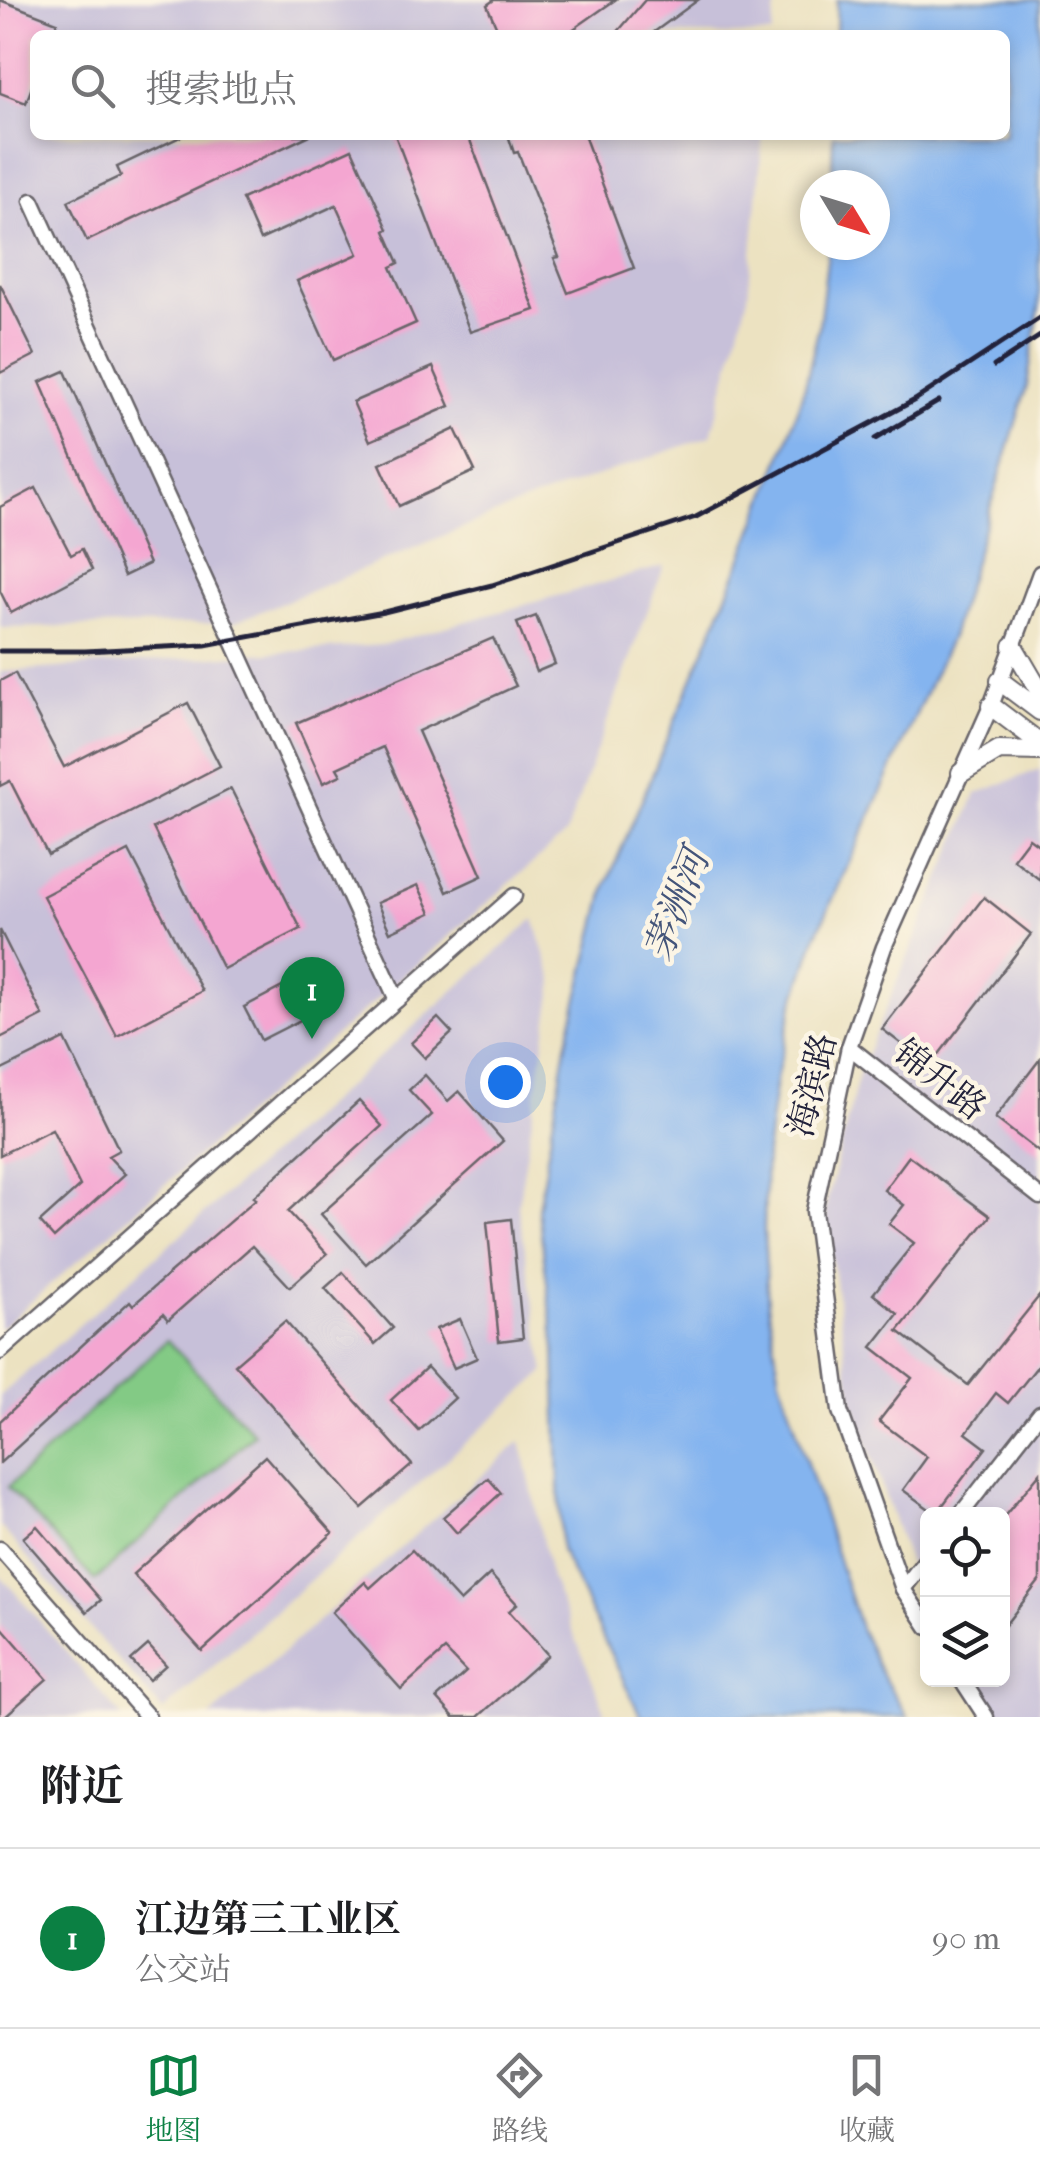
<!DOCTYPE html>
<html lang="zh">
<meta charset="utf-8">
<style>
:root{--surface:#fff;--page:#f6f6f6;--text:#202124;--muted:#757577;--line:#e0e0e0;--accent:#0b8043}
body{margin:0;font-family:"IM FELL French Canon","Noto Serif SC",serif;background:var(--page);color:var(--text)}
.controls{position:absolute;right:30px;bottom:30px;display:grid;overflow:hidden;border-radius:15px;box-shadow:0 5px 15px #0003}
.controls button{width:90px;height:90px;display:grid;place-items:center;padding:0;border:0;border-bottom:2px solid var(--line);background:var(--surface);color:var(--text);font:50px sans-serif}
.compass{position:absolute;left:800px;top:170px;width:90px;height:90px;border-radius:50%;background:var(--surface);box-shadow:0 5px 15px #0003;rotate:128deg}
.you{position:absolute;left:505px;top:1082px;width:35px;height:35px;margin:-25px;border:8px solid #fff;border-radius:50%;background:#1a73e8;box-shadow:0 0 0 15px #1a73e833}
.badge{display:grid;place-items:center;width:65px;height:65px;border-radius:50%;background:var(--accent);color:#fff;font-size:32px;font-weight:700}
.pin{position:absolute;translate:-50% -82px;filter:drop-shadow(0 2px 5px #0008)}
.pin::after{content:'';position:absolute;top:52px;width:35px;height:30px;background:inherit;clip-path:polygon(0 0,100% 0,50% 100%)}
.list{margin:0;padding:0;list-style:none}
h2{display:flex;justify-content:space-between;align-items:center;height:130px;margin:0;padding:0 40px;font-size:42px}
h2 small{font-size:32px;font-weight:400;color:var(--muted)}
.list li{display:grid;grid-template-columns:65px 1fr auto;gap:30px;align-items:center;box-sizing:border-box;height:180px;padding:0 40px;border-top:2px solid var(--line)}
.list b{display:block;font-size:38px;white-space:nowrap}
.list p{margin:0;font-size:32px;white-space:nowrap;color:var(--muted)}
.list em{font-size:32px;font-style:normal;color:var(--muted)}
.icon{flex:none;width:55px;height:55px;fill:none;stroke:currentColor;stroke-width:2;stroke-linecap:round;stroke-linejoin:round}
.map{position:relative;flex:none;width:1040px;height:1717px;overflow:hidden}
.search{position:absolute;background:var(--surface);box-shadow:0 5px 15px #0003;left:30px;right:30px;top:30px;height:110px;display:flex;align-items:center;gap:25px;box-sizing:border-box;padding:0 35px;border-radius:15px;color:var(--muted);font-size:38px}
.sheet{height:310px;background:var(--surface)}
nav{display:flex;justify-content:space-around;align-items:center;box-sizing:border-box;height:140px;border-top:2px solid var(--line);background:var(--surface);font-size:28px;color:var(--muted)}
nav a{display:grid;justify-items:center;gap:5px}
nav .on{color:var(--accent)}
.map>svg:first-child{display:block}
.industrial{fill:#c7c0d9}
.green{fill:#83ca85;stroke:#527660;stroke-width:2.5}
.water{fill:#84b4ef;stroke:#536b95;stroke-width:2.5}
.building{fill:#f4a6d1}
.lines{fill:none;stroke-linecap:round;stroke-linejoin:round}
.minor-casing{stroke:#69656a;stroke-width:19}
.tertiary-casing{stroke:#69656a;stroke-width:22}
.minor{stroke:#fff;stroke-width:14}
.tertiary{stroke:#fff;stroke-width:18}
.rail{stroke:#22223b;stroke-width:5}
.labels{text-anchor:middle;dominant-baseline:central;stroke-width:9;stroke-linejoin:round;paint-order:stroke}
.street-label{font-size:35px;fill:#22223b;stroke:#fcf5e5}
.water-label{font-size:38px;font-style:italic;fill:#44557a;stroke:#fcf5e5}
</style>
<div class="map">
<svg width="1040" height="1717" viewBox="0 0 1040 1717">
<rect width="100%" height="100%" fill="#fcf5e5"/>
<filter id="ink" filterUnits="userSpaceOnUse"><feTurbulence type="fractalNoise" baseFrequency=".01" numOctaves="2"/><feDisplacementMap in="SourceGraphic" scale="20" xChannelSelector="R" yChannelSelector="G"/><feConvolveMatrix kernelMatrix="1 2 1 2 8 2 1 2 1" color-interpolation-filters="sRGB"/></filter>
<filter id="wash" filterUnits="userSpaceOnUse"><feTurbulence type="fractalNoise" baseFrequency=".0048" numOctaves="4" result="noise"/><feDisplacementMap in="SourceGraphic" scale="40" xChannelSelector="R" yChannelSelector="G"/><feGaussianBlur stdDeviation="2.25" result="paint"/><feColorMatrix in="noise" values="0 0 0 0 0 0 0 0 0 0 0 0 0 0 0 0 0 1.4 0 .05"/><feComposite in="paint" operator="in"/></filter>
<g filter="url(#wash)">
<rect width="100%" height="100%" fill="#ece2c1"/>
<!-- industrial -->
<g class="industrial">
<polygon points="0,0 776,0 772,35 35,35 35,135 763,135 748,296 711,436 527,501 233,623 0,628"/>
<polygon points="664,566 566,834 0,1329 0,672 381,645"/>
<polygon points="1040,769 1040,1717 1000,1717 977,1680 1002,1680 1002,1514 928,1514 927,1599 914,1578 852,1401 825,1209 860,1070 976,794"/>
<polygon points="534,919 554,982 518,1206 545,1372 163,1711 0,1526 0,1396"/>
<polygon points="521,1441 550,1575 605,1711 598,1717 210,1717"/>
<polygon points="0,1575 122,1717 0,1717"/>
</g>
<!-- green -->
<polygon class="green" points="167,1340 254,1434 95,1581 8,1487"/>
<!-- water -->
<polygon class="water" points="837,0 1040,0 1039,308 1027,386 951,637 817,934 793,1005 776,1079 766,1154 764,1229 768,1304 780,1379 860,1628 882,1675 908,1717 641,1717 561,1550 555,1348 538,1209 566,1046 606,886 735,576 786,444 805,386 819,327 829,245 875,245 875,185 832,185 833,135 1005,135 1005,35 836,35"/>
<g id="blocks">
<!-- building -->
<g class="building">
<polygon points="0,0 57,22 52,35 35,35 35,79 26,103 0,93"/>
<polygon points="494,0 615,0 565,35 500,35 487,5"/>
<polygon points="645,0 698,0 650,35 615,35"/>
<polygon points="184,135 310,135 87,241 68,201 121,176 117,167"/>
<polygon points="395,135 468,135 535,310 470,332"/>
<polygon points="508,135 584,135 634,268 568,293 554,258 559,257 518,152 514,153"/>
<polygon points="352,149 388,229 385,231 399,263 391,267 416,323 333,360 297,281 358,254 336,205 260,240 242,199"/>
<polygon points="0,284 35,355 0,373"/>
<polygon points="433,367 450,406 370,441 353,402"/>
<polygon points="65,371 149,564 124,576 40,382"/>
<polygon points="455,429 475,471 399,506 380,464"/>
<polygon points="36,488 71,555 82,549 92,570 11,613 0,591 0,507"/>
<polygon points="536,616 555,664 536,672 517,623"/>
<polygon points="493,638 516,686 418,731 482,876 447,892 383,747 337,768 341,775 323,783 296,723"/>
<polygon points="15,673 64,767 188,703 220,766 48,855 10,781 0,786 0,681"/>
<polygon points="231,789 301,929 223,969 153,828"/>
<polygon points="1029,838 1040,846 1040,880 1013,859"/>
<polygon points="129,851 202,991 117,1036 43,896"/>
<polygon points="418,885 431,913 390,932 377,903"/>
<polygon points="984,897 1031,934 930,1066 882,1029"/>
<polygon points="0,930 43,1016 0,1038"/>
<polygon points="313,971 330,1005 261,1040 244,1007"/>
<polygon points="438,1018 452,1033 425,1058 411,1043"/>
<polygon points="65,1039 119,1150 108,1156 125,1174 54,1238 40,1222 80,1186 52,1129 0,1155 0,1071"/>
<polygon points="1040,1059 1040,1153 995,1118"/>
<polygon points="425,1075 448,1101 459,1091 503,1141 366,1264 321,1214 432,1115 409,1090"/>
<polygon points="359,1101 382,1126 288,1211 327,1254 290,1287 252,1246 168,1320 163,1314 0,1463 0,1421 130,1301 133,1305 256,1199 253,1197"/>
<polygon points="909,1156 990,1216 898,1331 968,1385 1040,1295 1040,1363 1008,1403 996,1393 966,1433 986,1448 936,1514 903,1490 927,1457 879,1421 912,1378 872,1347 898,1314 873,1294 914,1243 889,1224 904,1205 884,1190"/>
<polygon points="511,1219 523,1338 499,1341 487,1222"/>
<polygon points="343,1272 393,1328 375,1344 325,1288"/>
<polygon points="460,1319 477,1358 454,1368 436,1329"/>
<polygon points="285,1321 412,1465 362,1508 235,1364"/>
<polygon points="427,1367 455,1398 419,1431 391,1400"/>
<polygon points="265,1456 333,1533 202,1651 133,1574"/>
<polygon points="1040,1473 1040,1580 1002,1629 1002,1519"/>
<polygon points="488,1478 501,1493 457,1533 443,1517"/>
<polygon points="37,1526 101,1600 87,1612 23,1538"/>
<polygon points="412,1550 460,1602 490,1574 517,1604 509,1611 548,1655 478,1717 454,1717 437,1698 466,1672 445,1650 401,1689 332,1612 365,1582 370,1588"/>
<polygon points="0,1625 47,1679 4,1717 0,1717"/>
<polygon points="148,1645 166,1665 149,1680 131,1660"/>
</g>
</g>
</g>
<g filter="url(#ink)">
<use href="#blocks" fill-opacity="0" stroke="#69656a" stroke-width="2.5"/>
<g class="lines">
<defs>
<g id="minor">
<polyline points="32,201 397,1000"/>
<polyline points="849,1047 1040,1197"/>
<polyline points="0,1352 514,896"/>
<polyline points="961,1514 1040,1413"/>
<polyline points="0,1549 148,1717"/>
<polyline points="903,1589 928,1557"/>
<polyline points="928,1627 903,1589 840,1411 814,1211 849,1047 884,947 991,706 1040,573"/>
<polyline points="962,1680 986,1717"/>
</g>
<g id="tertiary">
<polyline points="1013,646 1040,692"/>
<polyline points="1000,681 1040,711"/>
<polyline points="991,706 1040,743"/>
<polyline points="961,773 999,750 1040,751"/>
</g>
</defs>
<!-- minor casing -->
<use href="#minor" class="minor-casing"/>
<!-- tertiary casing -->
<use href="#tertiary" class="tertiary-casing"/>
<!-- minor -->
<use href="#minor" class="minor"/>
<!-- tertiary -->
<use href="#tertiary" class="tertiary"/>
<!-- rail -->
<g class="rail">
<polyline points="994,366 1040,336"/>
<polyline points="875,439 939,401"/>
<polyline points="0,651 85,651 205,645 384,612 492,585 696,517 915,400 1040,318"/>
</g>
</g>
</g>
<g class="labels">
<!-- street labels -->
<g class="street-label">
<text transform="translate(940 1080) rotate(38)">锦升路</text>
<text transform="translate(812 1085) rotate(-76)">海滨路</text>
</g>
<!-- water labels -->
<g class="water-label">
<text transform="translate(677 905) rotate(-69)">茅洲河</text>
</g>
</g>
</svg>
<div class="controls">
<button><svg class="icon" aria-label="locate" viewBox="0 0 24 24"><circle cx="12" cy="12" r="6"/><path d="M12 2v4M12 18v4M2 12h4M18 12h4"/></svg></button>
<button><svg class="icon" aria-label="layers" viewBox="0 0 24 24"><path d="M12 4l9 5-9 5-9-5zM3 14l9 5 9-5"/></svg></button>
</div>
<svg class="compass" viewBox="-18 -18 36 36"><path d="M0-13l5 13h-10z" fill="#e53935"/><path d="M0 13l5-13h-10z" fill="#757577"/></svg>
<div class="you"></div>
<div class="pin badge" style="left:312px;top:1039px">1</div>
<div class="search"><svg class="icon" aria-label="search" viewBox="0 0 24 24"><circle cx="10" cy="10" r="6"/><path d="M15 15l6 6"/></svg>搜索地点</div>
</div>
<section class="sheet">
<h2>附近<small></small></h2>
<ul class="list">
<li><span class="badge">1</span><div><b>江边第三工业区</b><p>公交站</p></div><em>90 m</em></li>
</ul>
</section>
<nav>
<a class="on"><svg class="icon" aria-label="map" viewBox="0 0 24 24"><path d="M3 6l6-2 6 2 6-2v14l-6 2-6-2-6 2zM9 4v14M15 6v14"/></svg>地图</a>
<a><svg class="icon" aria-label="directions" viewBox="0 0 24 24"><path d="M12 3l9 9-9 9-9-9zM9 14v-3h6M13 9l2 2-2 2"/></svg>路线</a>
<a><svg class="icon" aria-label="saved" viewBox="0 0 24 24"><path d="M7 4h10v16l-5-4-5 4z"/></svg>收藏</a>
</nav>
